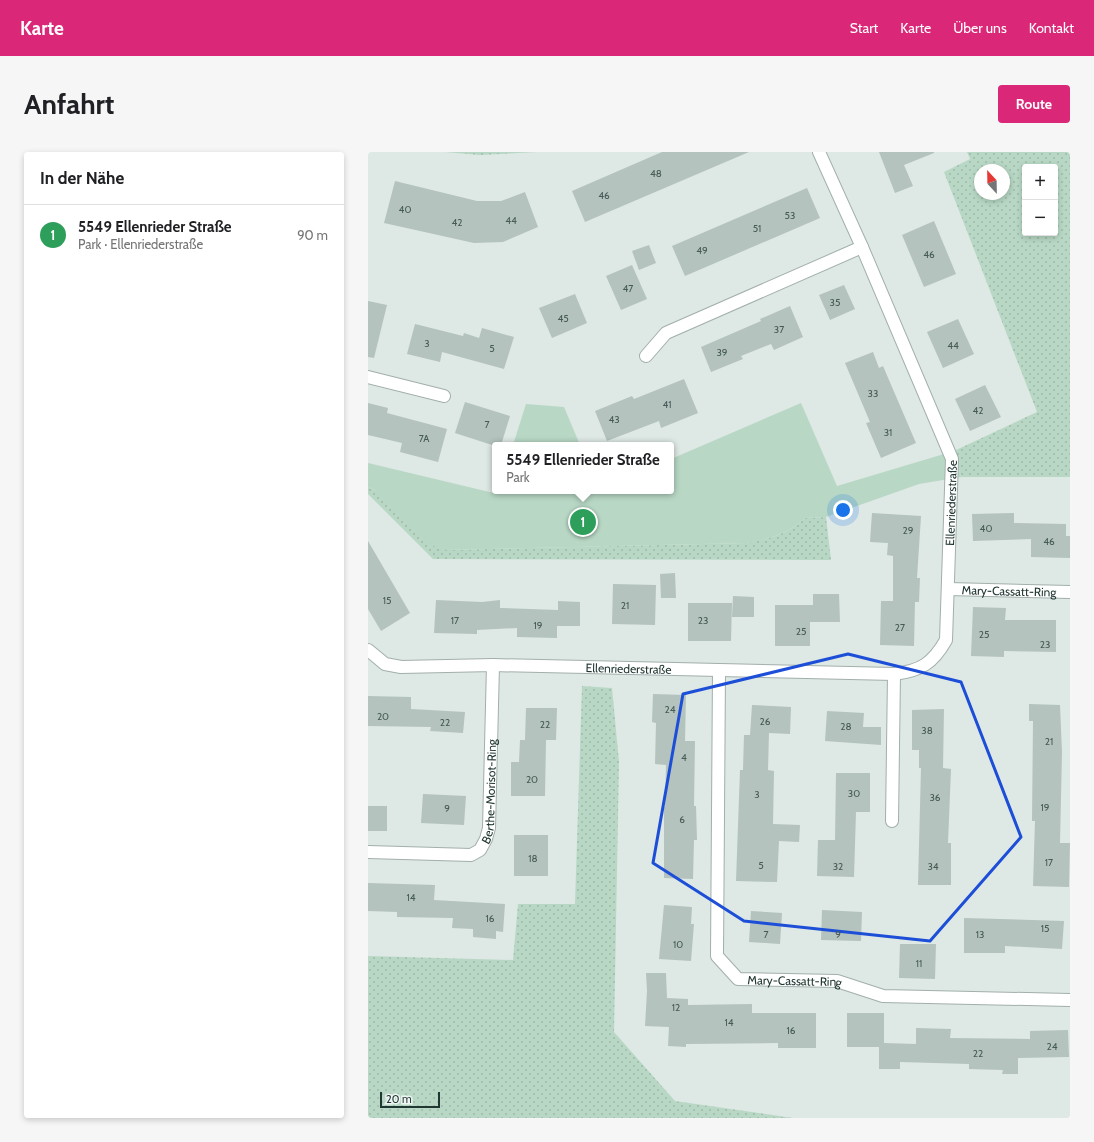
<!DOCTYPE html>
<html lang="de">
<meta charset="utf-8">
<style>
:root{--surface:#fff;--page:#f6f6f6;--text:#202124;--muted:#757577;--line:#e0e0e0;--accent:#db2777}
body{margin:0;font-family:Cabin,sans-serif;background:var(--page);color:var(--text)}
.controls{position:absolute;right:12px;top:12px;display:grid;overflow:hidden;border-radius:4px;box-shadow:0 2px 6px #0003}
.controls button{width:36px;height:36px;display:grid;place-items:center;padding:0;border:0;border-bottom:1px solid var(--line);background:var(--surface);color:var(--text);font:20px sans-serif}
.compass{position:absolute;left:606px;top:12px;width:36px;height:36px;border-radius:50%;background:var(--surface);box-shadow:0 2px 6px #0003;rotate:338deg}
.scale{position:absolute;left:12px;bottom:10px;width:60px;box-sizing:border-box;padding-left:4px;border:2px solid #213733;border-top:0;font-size:11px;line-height:14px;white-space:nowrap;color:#213733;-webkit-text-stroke:3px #eef5f3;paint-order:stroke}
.you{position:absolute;left:475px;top:358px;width:14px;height:14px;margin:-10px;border:3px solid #fff;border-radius:50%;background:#1a73e8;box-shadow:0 0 0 6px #1a73e833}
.badge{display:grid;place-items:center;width:26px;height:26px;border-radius:50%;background:var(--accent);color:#fff;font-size:13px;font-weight:700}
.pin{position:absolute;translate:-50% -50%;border:2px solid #fff;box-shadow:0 1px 4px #0006}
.popup{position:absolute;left:124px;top:290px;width:182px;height:52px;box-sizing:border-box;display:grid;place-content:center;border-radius:4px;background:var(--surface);filter:drop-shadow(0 1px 3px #0005);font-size:13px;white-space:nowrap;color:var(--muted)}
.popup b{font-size:15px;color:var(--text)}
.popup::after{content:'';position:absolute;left:50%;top:100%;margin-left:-8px;border:8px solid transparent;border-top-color:var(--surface)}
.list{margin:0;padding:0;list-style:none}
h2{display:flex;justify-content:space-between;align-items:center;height:52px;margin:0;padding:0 16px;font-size:17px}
h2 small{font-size:13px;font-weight:400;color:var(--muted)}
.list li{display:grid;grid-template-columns:26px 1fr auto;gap:12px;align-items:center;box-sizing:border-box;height:60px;padding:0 16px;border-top:1px solid var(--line)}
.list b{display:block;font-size:15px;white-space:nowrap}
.list p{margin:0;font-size:13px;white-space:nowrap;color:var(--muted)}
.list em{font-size:13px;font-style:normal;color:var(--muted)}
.map{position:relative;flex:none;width:702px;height:966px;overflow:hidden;border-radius:4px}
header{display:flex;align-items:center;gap:24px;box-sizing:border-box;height:56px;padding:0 20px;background:var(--accent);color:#fff}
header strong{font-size:19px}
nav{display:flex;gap:22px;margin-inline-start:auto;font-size:14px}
.intro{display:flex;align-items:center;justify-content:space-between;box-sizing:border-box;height:96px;padding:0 24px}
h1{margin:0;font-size:28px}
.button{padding:10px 18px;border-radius:4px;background:var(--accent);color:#fff;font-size:14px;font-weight:700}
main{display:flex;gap:24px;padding:0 24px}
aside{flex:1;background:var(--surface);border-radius:4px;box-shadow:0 2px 6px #0003}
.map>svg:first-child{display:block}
.grass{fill:url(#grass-dots);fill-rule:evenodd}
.park{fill:#b8d8c5}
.building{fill:#b4c3be}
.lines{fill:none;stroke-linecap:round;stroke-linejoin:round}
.minor-casing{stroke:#a2afac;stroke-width:14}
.minor{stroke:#fff;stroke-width:12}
.marked{fill:none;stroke:#1d4ed8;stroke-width:3;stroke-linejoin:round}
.labels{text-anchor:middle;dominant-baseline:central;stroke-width:3;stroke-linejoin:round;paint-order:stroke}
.number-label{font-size:10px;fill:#465a56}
.street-label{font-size:12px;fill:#213733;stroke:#eef5f3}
</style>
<header>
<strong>Karte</strong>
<nav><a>Start</a><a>Karte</a><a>Über uns</a><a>Kontakt</a></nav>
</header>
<div class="intro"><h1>Anfahrt</h1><a class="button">Route</a></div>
<main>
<aside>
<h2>In der Nähe<small></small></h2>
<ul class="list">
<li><span class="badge" style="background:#2e9e5b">1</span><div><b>5549 Ellenrieder Straße</b><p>Park · Ellenriederstraße</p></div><em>90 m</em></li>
</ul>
</aside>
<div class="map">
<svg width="702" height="966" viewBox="0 0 702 966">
<defs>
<pattern id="grass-dots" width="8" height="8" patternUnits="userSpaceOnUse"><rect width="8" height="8" fill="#b8d8c5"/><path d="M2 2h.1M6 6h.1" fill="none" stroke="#9ebaaa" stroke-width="1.8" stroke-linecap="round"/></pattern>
</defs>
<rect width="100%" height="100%" fill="#dee8e5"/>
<!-- grass -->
<g class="grass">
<polygon points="77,0 170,0 112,3"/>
<path d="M599,0H702V325H593L586,299L669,260L576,20L602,7ZM657,15H687V81H657ZM612,18H636V42H612Z"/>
<path d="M0,335L7,338L79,398L378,391C401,387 420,382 437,366L458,365L463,408L65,407L0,342Z"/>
<polygon points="214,534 244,536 251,610 246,880 307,949 425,966 0,966 0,804 145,808 150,752 207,752"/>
</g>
<!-- park -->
<g class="park">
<path d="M433,251L469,334L586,299L593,325L551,332L458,365L437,366C420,382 401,387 379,391L79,398L65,394L7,338L0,335V311L130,342L131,339H303V307Z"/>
<polygon points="158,252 196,255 212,293 145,293"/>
</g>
<!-- building -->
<g class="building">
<polygon points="294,0 381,0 217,70 204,39"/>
<polygon points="511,0 566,0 566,1 536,13 545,34 527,41"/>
<polygon points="27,29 109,49 133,49 157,40 170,75 135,90 106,91 16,71"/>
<polygon points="439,36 452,66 317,124 304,94"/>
<polygon points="566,69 588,122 556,135 534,83"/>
<polygon points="281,93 288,111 271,118 264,99"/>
<polygon points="264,113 279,147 253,158 238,124"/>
<polygon points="476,133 487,157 462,168 451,143"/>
<polygon points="207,142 219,171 184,186 171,156"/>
<polygon points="0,149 19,153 6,206 0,205"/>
<polygon points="422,154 435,185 406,198 403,192 373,204 375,207 343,220 333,195 393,169 392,167"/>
<polygon points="590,167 606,202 575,216 559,180"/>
<polygon points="47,172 95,184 96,181 111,186 114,176 146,185 136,217 74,200 72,210 39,202"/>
<polygon points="505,200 511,216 515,214 548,291 513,306 498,271 502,270 477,211"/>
<polygon points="316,227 330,261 293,276 291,269 239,289 227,259 264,244 266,247"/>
<polygon points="617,233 633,265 602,279 587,247"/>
<polygon points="97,250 142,264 133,293 124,293 87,281"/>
<polygon points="0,251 20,256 19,261 79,277 70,310 32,300 34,291 0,283"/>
<polygon points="504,361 553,364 549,426 552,426 551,450 547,450 546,494 512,493 513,449 525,449 525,404 519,403 520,391 502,390"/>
<polygon points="646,361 646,371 698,372 698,384 702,384 702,406 663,405 663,387 605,389 604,362"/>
<polygon points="0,389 42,461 13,479 0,457"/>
<polygon points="307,421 308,446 293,446 292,422"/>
<polygon points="245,432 288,433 287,473 244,472"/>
<polygon points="445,442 471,442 472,470 442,470 442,494 407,494 407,453 445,453"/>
<polygon points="365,444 386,445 386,465 364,465"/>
<polygon points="68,448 114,450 132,448 132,456 190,458 190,449 212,450 212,474 189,474 189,486 149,485 149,476 109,478 109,482 66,481"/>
<polygon points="320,451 364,451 363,489 320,489"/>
<polygon points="605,455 638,456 637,468 688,468 688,500 636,499 636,505 603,504"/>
<polygon points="285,542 318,543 317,589 327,589 326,654 328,654 329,688 326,688 325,727 296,726 296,655 297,655 298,613 287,612 288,571 284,570"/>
<polygon points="0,544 43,545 43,557 97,560 95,581 62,579 63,575 0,574"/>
<polygon points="661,552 692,553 694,600 692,691 702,691 701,735 665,734 667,669 664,669 665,569 661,569"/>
<polygon points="384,553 423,555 422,582 401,581 400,618 406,619 405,672 432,673 431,690 411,689 409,730 368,729 372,618 375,618 376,583 382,583"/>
<polygon points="158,556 189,556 188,588 178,588 177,644 143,644 143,610 151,610 152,588 157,588"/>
<polygon points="576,557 575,616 583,617 580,691 583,691 583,733 550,733 553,616 551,616 551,598 544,598 544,558"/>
<polygon points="459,559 496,561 495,575 513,575 513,593 457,589"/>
<polygon points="468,621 502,621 502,660 488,660 486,725 449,724 450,688 467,688"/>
<polygon points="55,642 98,644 96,673 53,671"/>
<rect x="0" y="654" width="19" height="25"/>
<rect x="146" y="683" width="34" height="41"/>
<polygon points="0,731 67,733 66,748 137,752 135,780 128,779 128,787 105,785 105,777 84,776 85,766 29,765 29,760 0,759"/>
<polygon points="296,753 324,755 323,772 326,772 323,809 291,807"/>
<polygon points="454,758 494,760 493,789 453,788"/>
<polygon points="383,759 414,761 412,792 381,790"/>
<polygon points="596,766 696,769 694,797 637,794 637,801 596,801"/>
<polygon points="532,792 568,792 567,827 531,826"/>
<polygon points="278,821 298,821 299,846 320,847 320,853 384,852 384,861 448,861 448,896 410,896 410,891 318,892 318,895 300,894 301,875 277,874 279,839"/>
<polygon points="479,861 516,861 516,891 548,892 548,876 583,877 582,886 662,887 662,879 700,878 701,905 650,906 650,922 634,922 635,918 601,917 601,912 532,910 532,917 511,917 511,895 479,895"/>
</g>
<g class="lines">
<defs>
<g id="minor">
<polyline points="278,204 298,181 494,95"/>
<polyline points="0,225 76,244"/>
<path id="s1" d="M580,437L702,440"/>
<path id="s2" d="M0,498L17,512L33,515L125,513L526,522C553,519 565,511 578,488L584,307L494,95L451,0"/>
<path id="s3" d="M351,519L349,804L370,827L469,829L515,844L702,848"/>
<polyline points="524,669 526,522"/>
<path id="s4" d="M0,700L103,703L112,698L118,687L121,676L125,513"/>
</g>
</defs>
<!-- minor casing -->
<use href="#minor" class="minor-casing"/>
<!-- minor -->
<use href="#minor" class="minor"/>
</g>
<!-- marked area -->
<path class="marked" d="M480,502L593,530L653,685L562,789L376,769L285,711L315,542Z"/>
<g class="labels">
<!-- number labels -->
<g class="number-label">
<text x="288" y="21">48</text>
<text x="236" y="43">46</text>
<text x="37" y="57">40</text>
<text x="422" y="63">53</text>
<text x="143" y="68">44</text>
<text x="89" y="70">42</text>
<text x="389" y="76">51</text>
<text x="334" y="98">49</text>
<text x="561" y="102">46</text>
<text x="260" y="136">47</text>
<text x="467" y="150">35</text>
<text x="195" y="166">45</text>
<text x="411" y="177">37</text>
<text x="59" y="191">3</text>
<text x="585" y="193">44</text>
<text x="124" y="196">5</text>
<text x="354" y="200">39</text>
<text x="505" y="241">33</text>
<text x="299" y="252">41</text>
<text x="610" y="258">42</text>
<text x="246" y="267">43</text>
<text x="119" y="272">7</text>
<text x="520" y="280">31</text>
<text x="56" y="286">7A</text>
<text x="618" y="376">40</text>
<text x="540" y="378">29</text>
<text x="681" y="389">46</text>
<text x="19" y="448">15</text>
<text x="257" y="453">21</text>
<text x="87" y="468">17</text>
<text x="335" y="468">23</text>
<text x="170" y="473">19</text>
<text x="532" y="475">27</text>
<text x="433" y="479">25</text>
<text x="616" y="482">25</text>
<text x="677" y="492">23</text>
<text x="302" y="557">24</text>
<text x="15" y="564">20</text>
<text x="397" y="569">26</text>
<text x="77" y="570">22</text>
<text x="177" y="572">22</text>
<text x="478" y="574">28</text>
<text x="559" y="578">38</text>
<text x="681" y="589">21</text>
<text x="316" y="605">4</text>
<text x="164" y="627">20</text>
<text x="486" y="641">30</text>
<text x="389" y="642">3</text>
<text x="567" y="645">36</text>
<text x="677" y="655">19</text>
<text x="79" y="656">9</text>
<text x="314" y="667">6</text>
<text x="165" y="706">18</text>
<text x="681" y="710">17</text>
<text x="393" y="713">5</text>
<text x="470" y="714">32</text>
<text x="565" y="714">34</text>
<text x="43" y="745">14</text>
<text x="122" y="766">16</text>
<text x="677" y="776">15</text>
<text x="398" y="782">7</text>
<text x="470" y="782">9</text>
<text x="612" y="782">13</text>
<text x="310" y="792">10</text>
<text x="551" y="811">11</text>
<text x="308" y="855">12</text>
<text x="361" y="870">14</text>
<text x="423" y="878">16</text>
<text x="684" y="894">24</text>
<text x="610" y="901">22</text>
</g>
<!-- street labels -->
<g class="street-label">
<text stroke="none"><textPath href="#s2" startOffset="734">Ellenriederstraße</textPath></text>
<text stroke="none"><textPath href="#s1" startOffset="61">Mary-Cassatt-Ring</textPath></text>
<text stroke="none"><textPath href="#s2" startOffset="266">Ellenriederstraße</textPath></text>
<text stroke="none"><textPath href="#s4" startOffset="174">Berthe-Morisot-Ring</textPath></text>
<text stroke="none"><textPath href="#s3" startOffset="373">Mary-Cassatt-Ring</textPath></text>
</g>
</g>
</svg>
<div class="controls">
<button>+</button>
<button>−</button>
</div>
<svg class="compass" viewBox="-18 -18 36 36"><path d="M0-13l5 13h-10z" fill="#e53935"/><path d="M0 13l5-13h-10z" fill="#757577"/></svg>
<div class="scale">20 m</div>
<div class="you"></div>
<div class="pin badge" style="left:215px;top:370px;background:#2e9e5b">1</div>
<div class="popup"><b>5549 Ellenrieder Straße</b>Park</div>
</div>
</main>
